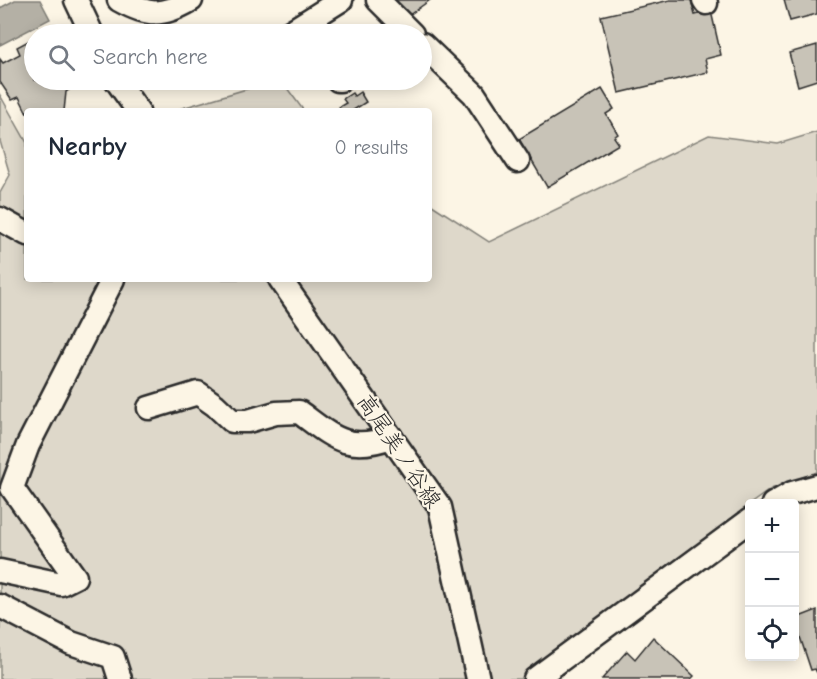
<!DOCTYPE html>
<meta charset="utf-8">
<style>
:root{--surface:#fff;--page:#f2f2f3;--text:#1f2937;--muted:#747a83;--line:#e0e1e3}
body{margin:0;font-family:"Comic Neue","Klee One",sans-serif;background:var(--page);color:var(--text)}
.controls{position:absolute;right:18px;bottom:18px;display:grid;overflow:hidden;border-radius:6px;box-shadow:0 3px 15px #0003}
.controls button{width:54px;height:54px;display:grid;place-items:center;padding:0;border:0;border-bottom:2px solid var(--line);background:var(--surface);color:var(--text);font:30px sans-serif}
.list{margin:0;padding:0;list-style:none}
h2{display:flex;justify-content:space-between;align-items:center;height:78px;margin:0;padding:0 24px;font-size:26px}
h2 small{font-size:20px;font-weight:400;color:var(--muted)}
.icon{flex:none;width:33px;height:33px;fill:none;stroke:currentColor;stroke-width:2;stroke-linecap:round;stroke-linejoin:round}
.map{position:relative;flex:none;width:817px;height:679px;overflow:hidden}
.search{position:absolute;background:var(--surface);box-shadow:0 3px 15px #0003;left:24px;top:24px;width:408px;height:66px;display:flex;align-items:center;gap:15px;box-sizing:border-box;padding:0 21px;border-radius:33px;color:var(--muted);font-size:22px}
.panel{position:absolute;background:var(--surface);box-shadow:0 3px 15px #0003;left:24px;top:108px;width:408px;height:174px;border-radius:6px}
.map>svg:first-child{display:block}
.green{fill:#ded8ca;stroke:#84827a;stroke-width:1.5}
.water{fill:#b4b0a5;stroke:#7d7b74;stroke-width:1.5}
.building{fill:#c8c3b7;stroke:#2b2b2b;stroke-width:1.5}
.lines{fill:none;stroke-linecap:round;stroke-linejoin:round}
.minor-casing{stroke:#2b2b2b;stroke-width:27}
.minor{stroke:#fcf5e5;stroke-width:22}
.labels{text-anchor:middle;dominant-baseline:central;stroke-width:4.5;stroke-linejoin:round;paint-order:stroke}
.street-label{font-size:22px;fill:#2b2b2b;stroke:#fcf5e5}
</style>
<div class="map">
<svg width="817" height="679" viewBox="0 0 817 679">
<rect width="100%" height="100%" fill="#fcf5e5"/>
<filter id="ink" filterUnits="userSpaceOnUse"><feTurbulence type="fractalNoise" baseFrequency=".0167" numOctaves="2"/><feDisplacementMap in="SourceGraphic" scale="12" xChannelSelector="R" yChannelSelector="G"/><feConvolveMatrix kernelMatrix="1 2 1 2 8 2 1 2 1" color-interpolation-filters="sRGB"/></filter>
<g filter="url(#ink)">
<!-- green -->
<g class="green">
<polygon points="277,80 281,80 304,111 172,111"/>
<polygon points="0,95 27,143 27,279 429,279 429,203 489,242 709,135 778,144 817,132 817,472 771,489 750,504 523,679 0,679 0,193 10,175 0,141"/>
</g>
<!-- water -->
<polygon class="water" points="15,0 40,0 50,19 0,45 0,8"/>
<!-- building -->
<g class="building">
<polygon points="392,0 430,0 405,18"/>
<polygon points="670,0 691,0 695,15 711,11 721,55 705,59 708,72 619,93 601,16"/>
<polygon points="784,0 817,0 817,14 790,21"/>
<polygon points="34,38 34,80 86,80 88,83 80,89 72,88 66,92 64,111 27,111 27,113 19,97 12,100 0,82 0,59 3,63 20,54 17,47"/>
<polygon points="817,45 817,80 798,86 789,53"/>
<polygon points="602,89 614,109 606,114 618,134 614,137 619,144 547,187 519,139"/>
<polygon points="360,92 366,102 352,111 341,111 339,107 346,103 343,99 352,93 354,96"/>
<polygon points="817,610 817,673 815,669 811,670 794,619"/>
<polygon points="653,637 694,676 691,679 602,679 627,651 635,659"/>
</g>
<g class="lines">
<defs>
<g id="minor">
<polyline points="76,0 92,34"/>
<path d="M119,0C148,16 162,17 191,0"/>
<polyline points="378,0 412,34"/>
<polyline points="704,0 706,3"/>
<polyline points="287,34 341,0"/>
<polyline points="422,44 474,94 518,161"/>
<polyline points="116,80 138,111"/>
<polyline points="338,80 340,80"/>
<polyline points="0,219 27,234"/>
<polyline points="280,279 440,507 478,679"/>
<path d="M149,408L198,393L215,405L232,421H248L276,413L299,412C333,437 347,453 391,437"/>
<polyline points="773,504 792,493 817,486"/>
<polyline points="0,571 61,584 75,577 12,488 28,445 113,279"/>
<polyline points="0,606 71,643 113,657 120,679"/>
<polyline points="535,679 750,520"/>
</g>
</defs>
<!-- minor casing -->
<use href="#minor" class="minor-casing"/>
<!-- minor -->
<use href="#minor" class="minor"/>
</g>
</g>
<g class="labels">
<!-- street labels -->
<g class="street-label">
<text transform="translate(399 451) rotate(56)">高尾美ノ谷線</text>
</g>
</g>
</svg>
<div class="controls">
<button>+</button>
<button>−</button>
<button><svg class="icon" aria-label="locate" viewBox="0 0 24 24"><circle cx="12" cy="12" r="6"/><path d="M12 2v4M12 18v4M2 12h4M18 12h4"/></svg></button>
</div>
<div class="search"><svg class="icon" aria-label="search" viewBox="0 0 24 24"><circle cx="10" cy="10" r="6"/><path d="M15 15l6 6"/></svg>Search here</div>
<section class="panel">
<h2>Nearby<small>0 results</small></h2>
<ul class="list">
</ul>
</section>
</div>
